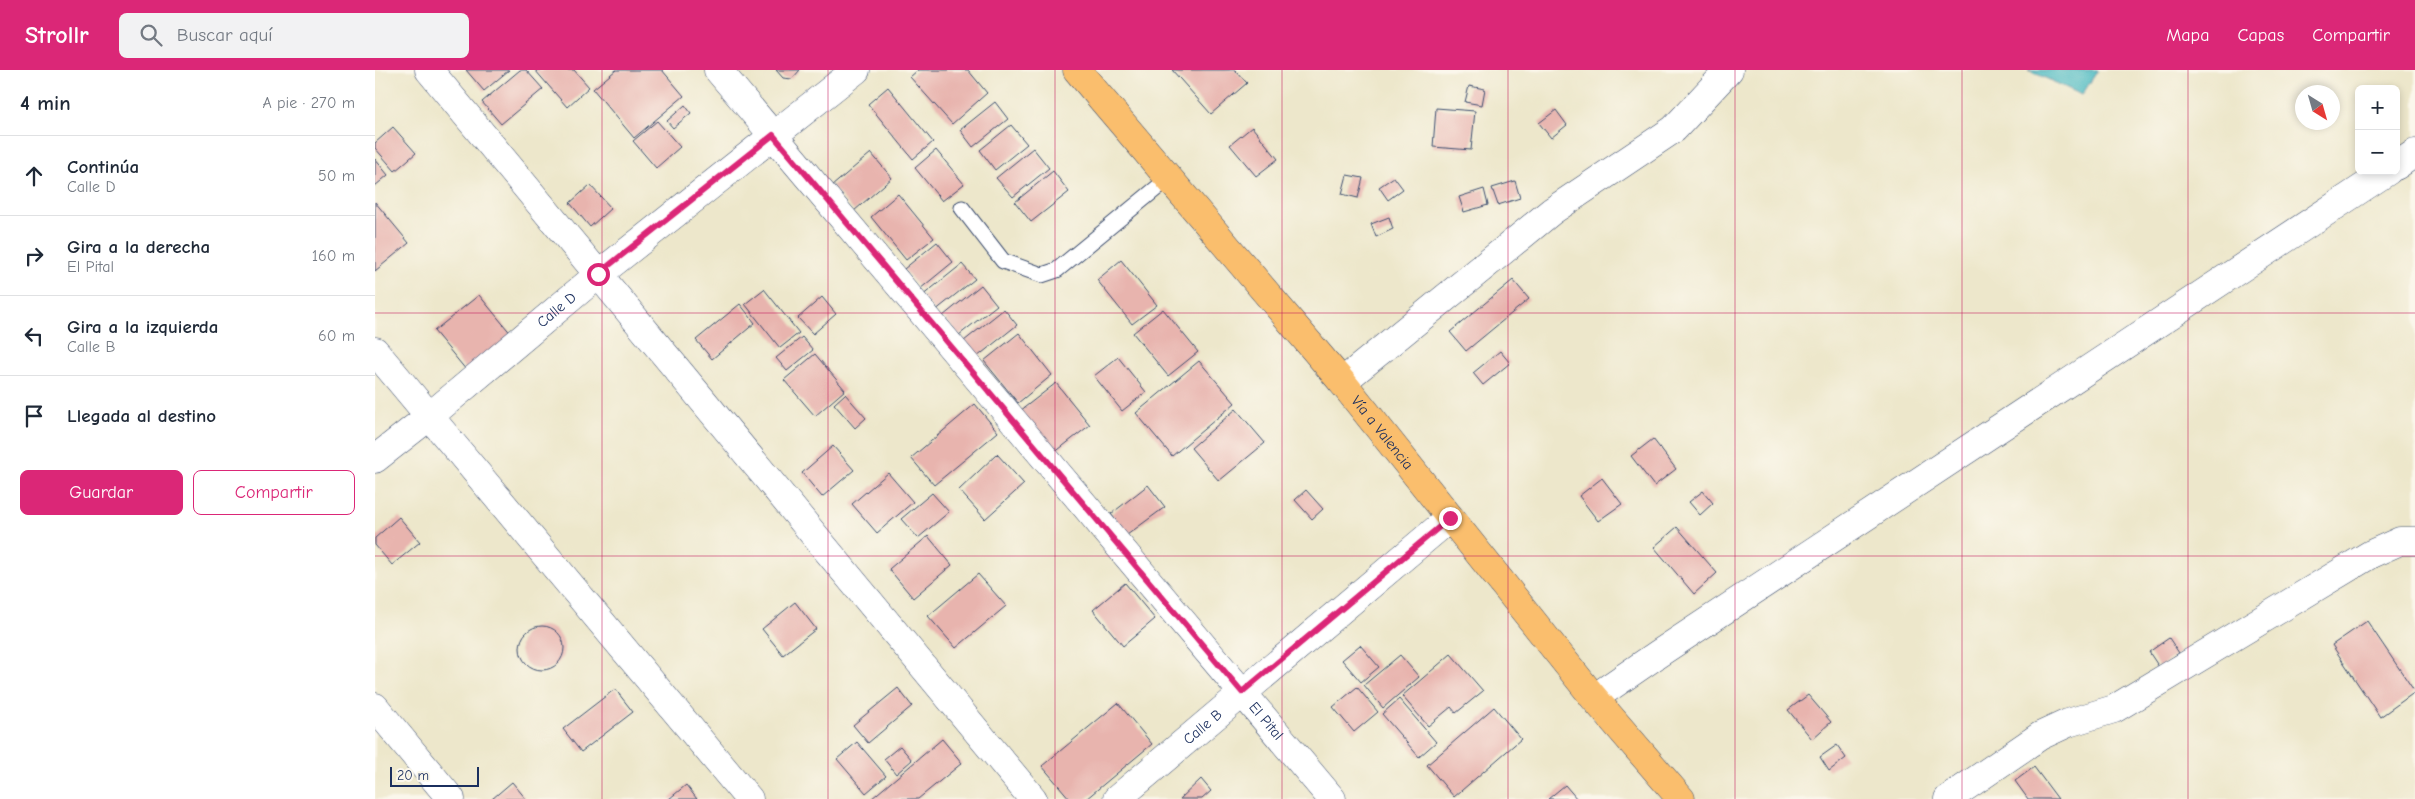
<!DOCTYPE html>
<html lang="es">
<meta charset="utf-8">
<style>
:root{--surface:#fff;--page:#f2f2f3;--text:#1f2937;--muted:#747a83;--line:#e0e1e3;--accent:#db2777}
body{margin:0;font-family:"Comic Neue",sans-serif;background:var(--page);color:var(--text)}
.controls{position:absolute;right:15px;top:15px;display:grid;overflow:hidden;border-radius:8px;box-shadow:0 2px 8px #0003}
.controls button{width:45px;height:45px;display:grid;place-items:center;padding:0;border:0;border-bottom:1px solid var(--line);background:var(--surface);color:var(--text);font:25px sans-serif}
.compass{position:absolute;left:1920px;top:15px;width:45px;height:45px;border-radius:50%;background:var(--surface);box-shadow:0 2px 8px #0003;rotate:143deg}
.scale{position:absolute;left:15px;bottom:12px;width:89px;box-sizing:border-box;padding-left:5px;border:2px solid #1b2f5e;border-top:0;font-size:14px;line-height:18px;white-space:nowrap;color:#1b2f5e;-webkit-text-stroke:4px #fbf7ec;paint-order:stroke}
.stop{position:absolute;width:15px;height:15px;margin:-11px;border:4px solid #db2777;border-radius:50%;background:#fff}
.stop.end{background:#db2777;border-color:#fff;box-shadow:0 1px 5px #0008}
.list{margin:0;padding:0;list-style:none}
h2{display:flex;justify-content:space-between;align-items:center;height:65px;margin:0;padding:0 20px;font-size:21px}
h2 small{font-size:16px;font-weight:400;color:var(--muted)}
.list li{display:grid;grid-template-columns:32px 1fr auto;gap:15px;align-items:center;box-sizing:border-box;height:80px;padding:0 20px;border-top:1px solid var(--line)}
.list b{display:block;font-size:19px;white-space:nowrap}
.list p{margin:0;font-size:16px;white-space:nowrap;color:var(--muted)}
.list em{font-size:16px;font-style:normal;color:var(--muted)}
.actions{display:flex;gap:10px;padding:15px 20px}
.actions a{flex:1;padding:11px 0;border:1px solid var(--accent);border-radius:8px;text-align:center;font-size:18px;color:var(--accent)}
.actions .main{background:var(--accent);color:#fff}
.icon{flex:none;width:28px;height:28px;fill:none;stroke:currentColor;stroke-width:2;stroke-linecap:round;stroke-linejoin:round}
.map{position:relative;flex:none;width:2040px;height:729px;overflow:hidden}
header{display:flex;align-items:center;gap:30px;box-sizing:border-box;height:70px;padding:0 25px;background:var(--accent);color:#fff}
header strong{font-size:24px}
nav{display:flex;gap:28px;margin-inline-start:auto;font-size:18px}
.search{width:350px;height:45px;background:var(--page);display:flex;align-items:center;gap:12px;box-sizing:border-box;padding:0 18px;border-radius:8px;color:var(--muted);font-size:19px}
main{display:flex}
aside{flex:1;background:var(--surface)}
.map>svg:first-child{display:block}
.water{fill:#4bbac1;stroke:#337490}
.building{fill:#e8b4ae}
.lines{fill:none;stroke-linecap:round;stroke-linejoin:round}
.service-casing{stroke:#3a4b6e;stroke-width:17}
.minor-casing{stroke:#3a4b6e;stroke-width:29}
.trunk-casing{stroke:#3a4b6e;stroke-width:29}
.service{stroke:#fff;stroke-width:15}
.minor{stroke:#fff;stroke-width:28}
.trunk{stroke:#fabe6d;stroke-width:28}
.route{stroke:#db2777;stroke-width:6}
.grid{fill:none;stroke:#c2185b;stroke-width:1;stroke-opacity:0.55}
.labels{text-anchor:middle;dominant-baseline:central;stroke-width:5;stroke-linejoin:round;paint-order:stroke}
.street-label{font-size:15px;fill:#1b2f5e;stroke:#fbf7ec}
</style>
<header>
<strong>Strollr</strong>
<div class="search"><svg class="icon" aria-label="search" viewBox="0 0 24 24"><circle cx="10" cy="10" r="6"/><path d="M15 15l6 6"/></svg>Buscar aquí</div>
<nav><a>Mapa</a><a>Capas</a><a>Compartir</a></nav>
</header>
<main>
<aside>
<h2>4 min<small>A pie · 270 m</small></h2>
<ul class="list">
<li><svg class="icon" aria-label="ahead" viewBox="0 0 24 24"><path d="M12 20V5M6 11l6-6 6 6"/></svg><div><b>Continúa</b><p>Calle D</p></div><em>50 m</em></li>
<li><svg class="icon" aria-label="right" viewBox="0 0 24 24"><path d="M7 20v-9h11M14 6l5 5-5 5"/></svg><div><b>Gira a la derecha</b><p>El Pital</p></div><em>160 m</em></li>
<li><svg class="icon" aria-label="left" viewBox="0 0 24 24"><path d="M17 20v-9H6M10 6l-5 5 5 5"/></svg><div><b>Gira a la izquierda</b><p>Calle B</p></div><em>60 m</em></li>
<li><svg class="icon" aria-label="arrive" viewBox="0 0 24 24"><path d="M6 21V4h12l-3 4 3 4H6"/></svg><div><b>Llegada al destino</b></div></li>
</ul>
<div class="actions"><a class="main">Guardar</a><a>Compartir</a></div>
</aside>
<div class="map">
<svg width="2040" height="729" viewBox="0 0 2040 729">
<rect width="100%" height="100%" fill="#fbf7ec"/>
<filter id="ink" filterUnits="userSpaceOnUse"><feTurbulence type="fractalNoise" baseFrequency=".02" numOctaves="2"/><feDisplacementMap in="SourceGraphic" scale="10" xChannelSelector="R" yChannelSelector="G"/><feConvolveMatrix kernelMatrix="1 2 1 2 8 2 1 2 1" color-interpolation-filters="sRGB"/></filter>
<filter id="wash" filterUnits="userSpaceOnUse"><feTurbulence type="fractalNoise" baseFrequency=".0096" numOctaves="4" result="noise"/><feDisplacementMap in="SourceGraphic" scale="20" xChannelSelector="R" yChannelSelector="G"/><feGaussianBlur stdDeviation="1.12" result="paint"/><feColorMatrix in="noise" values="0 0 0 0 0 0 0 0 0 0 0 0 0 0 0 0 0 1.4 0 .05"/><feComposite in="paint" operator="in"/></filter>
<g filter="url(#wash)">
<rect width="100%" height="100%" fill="#ede7cb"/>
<!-- water -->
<polygon class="water" points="1653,0 1723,0 1707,25"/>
<g id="blocks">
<!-- building -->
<g class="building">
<polygon points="91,0 134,0 109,21"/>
<polygon points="145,0 151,0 168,19 126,54 107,32"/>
<polygon points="160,0 199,0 214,17 192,37"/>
<polygon points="241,0 287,0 309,26 259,68 218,19"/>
<polygon points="401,0 425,0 417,9 408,8"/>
<polygon points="543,0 593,0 612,23 577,54 535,7"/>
<polygon points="797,0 860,0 872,13 836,44"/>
<polygon points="1094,16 1110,19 1107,35 1090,32"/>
<polygon points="513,17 558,72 538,89 493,34"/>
<polygon points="620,32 633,49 598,77 585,60"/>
<polygon points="310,35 316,43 298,58 292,51"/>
<polygon points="1061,38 1100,41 1096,80 1058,77"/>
<polygon points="1181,40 1192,55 1176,68 1164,53"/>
<polygon points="282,51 305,77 281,98 258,71"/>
<polygon points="636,55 652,74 620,100 605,80"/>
<polygon points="18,57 41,83 20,101 0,78 0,73"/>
<polygon points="877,57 903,89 881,106 855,75"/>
<polygon points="658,78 674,98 638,127 621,108"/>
<polygon points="561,80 589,114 567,131 540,98"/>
<polygon points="496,83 517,108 479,141 457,116"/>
<polygon points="0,89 13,105 0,116"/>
<polygon points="678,101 694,122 656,152 640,132"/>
<polygon points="972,105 988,108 983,128 967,124"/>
<polygon points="1019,107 1028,119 1013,130 1004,117"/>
<polygon points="1140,111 1145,128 1123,135 1117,118"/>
<polygon points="215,115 236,138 215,157 195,133"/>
<polygon points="1109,119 1113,135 1089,142 1084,127"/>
<polygon points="523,124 559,168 531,190 496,147"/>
<polygon points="0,132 34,173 0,201"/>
<polygon points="1014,147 1018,159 1001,167 996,154"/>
<polygon points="562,172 578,192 545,219 529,199"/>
<polygon points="746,190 782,235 757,254 722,210"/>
<polygon points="587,194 600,209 560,241 547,226"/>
<polygon points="1138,210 1154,229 1091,281 1075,262"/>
<polygon points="606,215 622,235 584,265 568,246"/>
<polygon points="389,219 424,263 405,278 370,234"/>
<polygon points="104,225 137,265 92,301 59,261"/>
<polygon points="447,227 461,244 438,264 423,248"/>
<polygon points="365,234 380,253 337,289 321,270"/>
<polygon points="629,239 642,255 602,287 589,271"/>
<polygon points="788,239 823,282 793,306 758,263"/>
<polygon points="644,263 677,305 643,333 609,291"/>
<polygon points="427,267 438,280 412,301 401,288"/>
<polygon points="1125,281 1135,293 1108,315 1098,303"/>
<polygon points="440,284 470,320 440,346 409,310"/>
<polygon points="743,287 771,322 747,341 719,306"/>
<polygon points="824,291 860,333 797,386 761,343"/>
<polygon points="681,313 715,355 679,383 645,341"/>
<polygon points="470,324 491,348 480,358 459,334"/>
<polygon points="600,334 623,362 559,415 536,388"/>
<polygon points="861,339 890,373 844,411 816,378"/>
<polygon points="1278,369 1301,399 1279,416 1256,386"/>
<polygon points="458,376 479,400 447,427 427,403"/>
<polygon points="622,384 649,414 610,449 584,420"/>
<polygon points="513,403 538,432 502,463 477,434"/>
<polygon points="1227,408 1247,434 1223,451 1204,426"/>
<polygon points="773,415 790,437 752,465 736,444"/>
<polygon points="931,420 948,439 937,449 920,430"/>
<polygon points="1328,421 1338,433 1325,445 1314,432"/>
<polygon points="557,423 574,442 543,468 526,449"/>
<polygon points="24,447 45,472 17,495 0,475 0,468"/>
<polygon points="1302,457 1342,503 1319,524 1279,477"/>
<polygon points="553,466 577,495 538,528 514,499"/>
<polygon points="603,504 631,536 581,578 553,546"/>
<polygon points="750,513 780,549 748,576 718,540"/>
<polygon points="420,532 441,559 408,585 387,559"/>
<polygon points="1992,551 2040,622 2005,647 1957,575"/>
<circle cx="167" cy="578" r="22"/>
<polygon points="1794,568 1804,583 1784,597 1774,582"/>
<polygon points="985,575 1004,597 986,612 967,590"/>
<polygon points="1076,584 1108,621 1081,643 1076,637 1053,656 1027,626"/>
<polygon points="1025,585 1044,607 1008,638 989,615"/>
<polygon points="982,617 1003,642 979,662 958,637"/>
<polygon points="523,618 537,636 493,673 478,655"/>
<polygon points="240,619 258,642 206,682 188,659"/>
<polygon points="1433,625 1456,652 1437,669 1413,640"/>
<polygon points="1024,629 1061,672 1044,687 1007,644"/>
<polygon points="743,633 777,674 711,729 695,729 667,696"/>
<polygon points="1119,637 1146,669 1079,727 1052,695"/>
<polygon points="567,669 587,693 543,729 496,729"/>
<polygon points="482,672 511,706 491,723 462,689"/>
<polygon points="1462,675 1471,688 1454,701 1445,687"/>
<polygon points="525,676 537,690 521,704 509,689"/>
<polygon points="1659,697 1683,729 1653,729 1640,711"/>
<polygon points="826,709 836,721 827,729 805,729"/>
<polygon points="137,712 151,729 117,729"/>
<polygon points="311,715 322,729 294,729"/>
<polygon points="1190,715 1202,729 1173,729"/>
</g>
</g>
</g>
<g filter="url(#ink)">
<use href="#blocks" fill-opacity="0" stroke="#3a4b6e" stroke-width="1"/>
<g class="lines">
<defs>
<polyline id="service" points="587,138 628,191 667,205 682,200 794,108"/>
<g id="minor">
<polyline points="54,0 658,729"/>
<path id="s1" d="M343,0L957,729"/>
<polyline points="2021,96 2040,83"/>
<polyline points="0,281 374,729"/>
<polyline points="967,312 1177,141 1299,59 1354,0"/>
<path id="s2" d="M0,389L56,345L223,205L481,0"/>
<polyline points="1219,628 1283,584 2013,101"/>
<polyline points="0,637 76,729"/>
<path id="s3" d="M742,729L1075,448"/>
<polyline points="1573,729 1665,666 1693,653 1739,639 1996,484 2025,471 2040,471"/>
</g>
<g id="trunk">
<path id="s4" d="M702,0L967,312L1219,628L1306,729"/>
</g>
</defs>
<!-- service casing -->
<use href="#service" class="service-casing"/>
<!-- minor casing -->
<use href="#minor" class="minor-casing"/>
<!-- trunk casing -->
<use href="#trunk" class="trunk-casing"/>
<!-- service -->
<use href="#service" class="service"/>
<!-- minor -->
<use href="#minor" class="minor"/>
<!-- trunk -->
<use href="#trunk" class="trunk"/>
</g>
</g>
<g class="lines" filter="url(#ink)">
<!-- route -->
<polyline class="route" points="223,204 398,65 867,622 1075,448"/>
</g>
<!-- grid -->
<path class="grid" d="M227,0V729M453,0V729M680,0V729M907,0V729M1133,0V729M1360,0V729M1587,0V729M1813,0V729M0,243H2040M0,486H2040"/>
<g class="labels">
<!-- street labels -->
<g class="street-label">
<text stroke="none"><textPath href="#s2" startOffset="235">Calle D</textPath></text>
<text stroke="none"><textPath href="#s4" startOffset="474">Vía a Valencia</textPath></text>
<text stroke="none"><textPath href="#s1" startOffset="851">El Pital</textPath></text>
<text stroke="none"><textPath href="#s3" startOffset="112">Calle B</textPath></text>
</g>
</g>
</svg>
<div class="controls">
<button>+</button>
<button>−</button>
</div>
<svg class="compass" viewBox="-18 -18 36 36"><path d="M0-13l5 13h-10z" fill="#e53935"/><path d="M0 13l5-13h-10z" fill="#747a83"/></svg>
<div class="scale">20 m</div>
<div class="stop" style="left:223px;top:204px"></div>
<div class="stop end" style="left:1075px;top:448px"></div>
</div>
</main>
